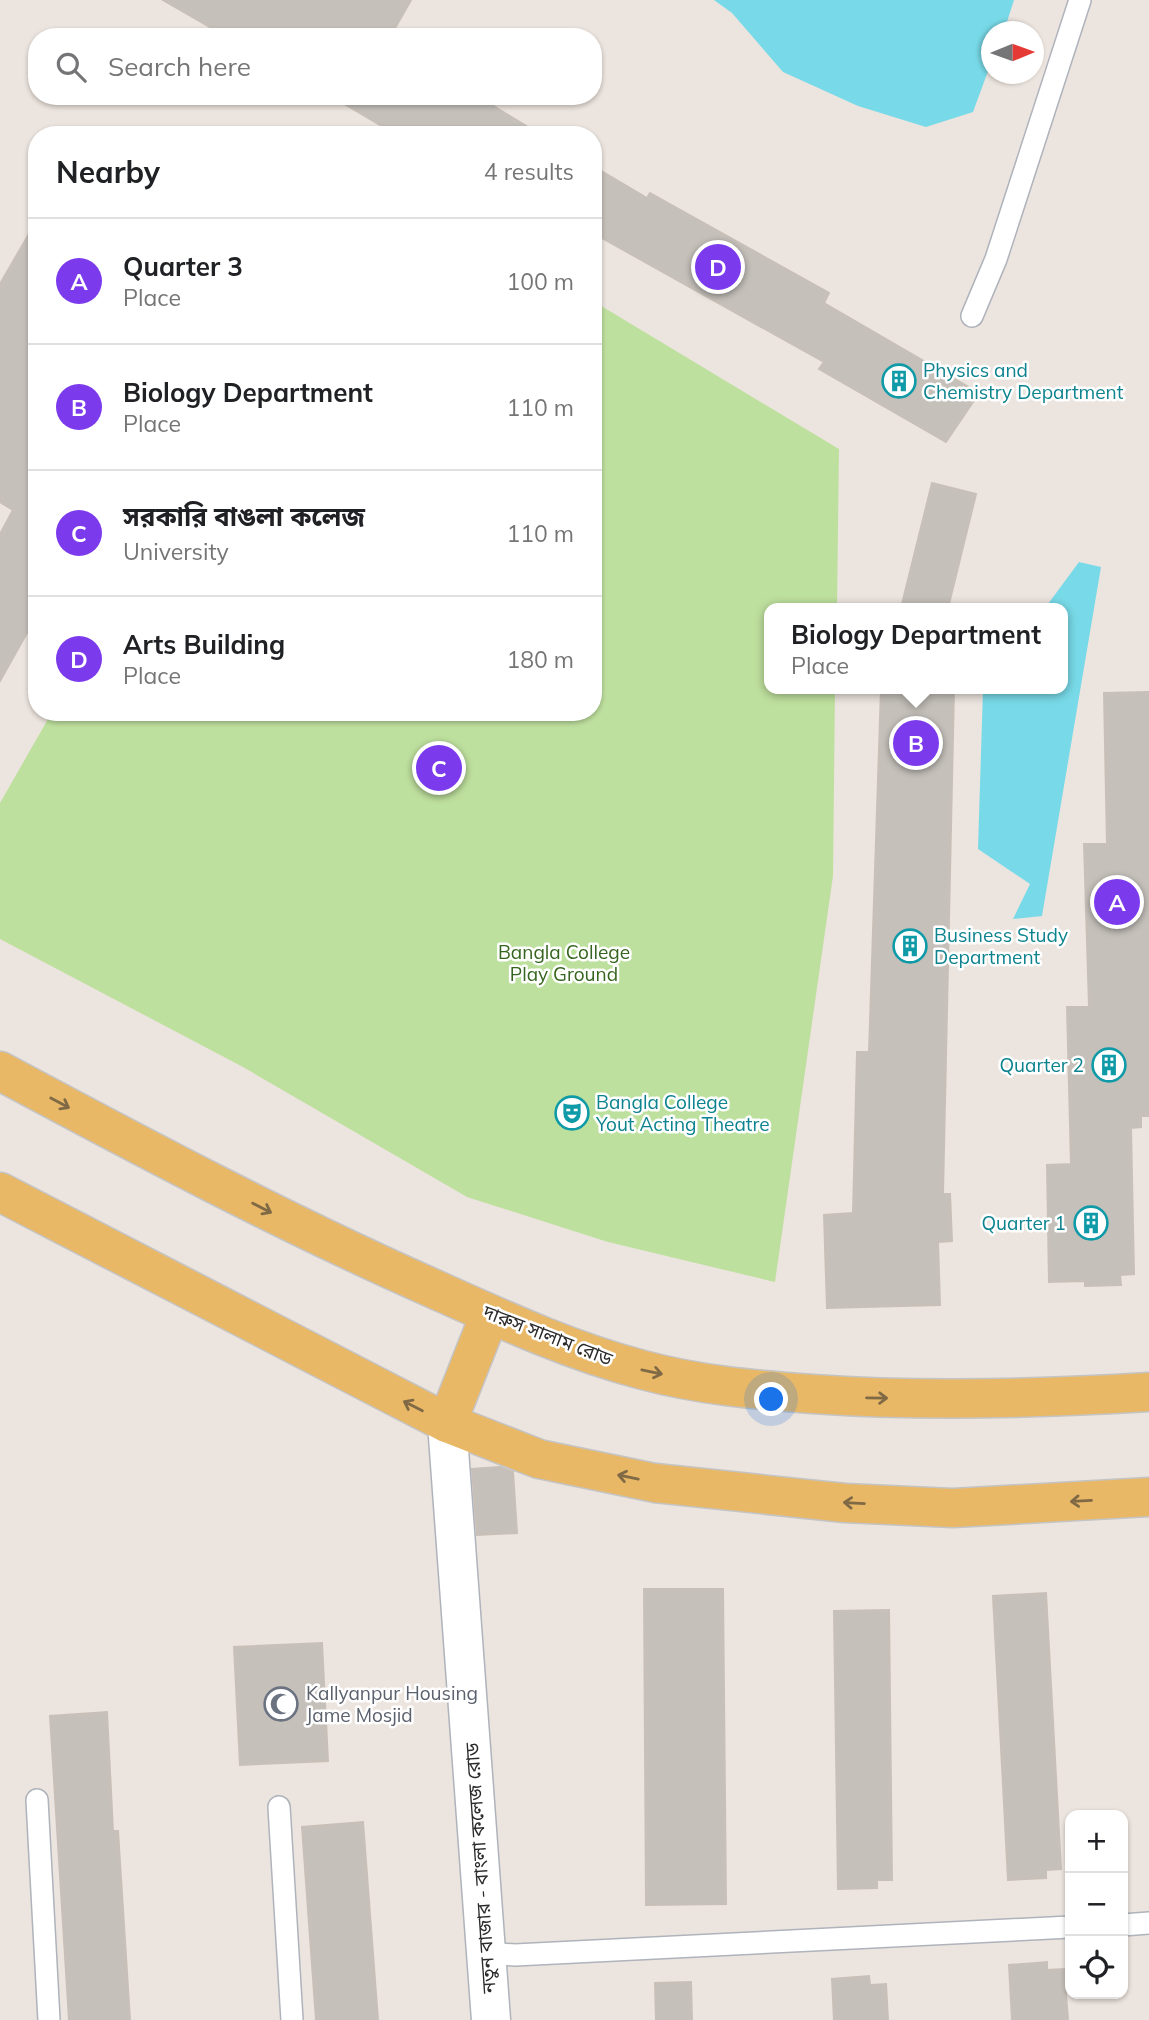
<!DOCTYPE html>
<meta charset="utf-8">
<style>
:root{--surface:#fff;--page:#f6f6f6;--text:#202124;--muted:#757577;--line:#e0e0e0;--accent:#7c3aed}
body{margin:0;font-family:Mulish,"Noto Sans Bengali",sans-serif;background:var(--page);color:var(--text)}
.controls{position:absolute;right:21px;bottom:21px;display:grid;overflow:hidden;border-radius:14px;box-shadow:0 2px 5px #0004}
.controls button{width:63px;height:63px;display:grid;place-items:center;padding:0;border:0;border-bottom:2px solid var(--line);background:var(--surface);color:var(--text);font:35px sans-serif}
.compass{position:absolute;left:981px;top:21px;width:63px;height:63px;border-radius:50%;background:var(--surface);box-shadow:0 2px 5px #0004;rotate:89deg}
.you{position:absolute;left:772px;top:1400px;width:24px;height:24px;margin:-18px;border:5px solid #fff;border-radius:50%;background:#1a73e8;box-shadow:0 0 0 10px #1a73e833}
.badge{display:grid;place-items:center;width:46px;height:46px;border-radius:50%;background:var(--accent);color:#fff;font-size:23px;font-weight:700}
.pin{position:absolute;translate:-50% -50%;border:4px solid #fff;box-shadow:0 2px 7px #0006}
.popup{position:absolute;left:764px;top:603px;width:304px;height:91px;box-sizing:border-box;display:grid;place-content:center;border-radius:14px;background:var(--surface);filter:drop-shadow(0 2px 5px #0005);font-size:23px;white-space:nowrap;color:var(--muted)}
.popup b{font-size:26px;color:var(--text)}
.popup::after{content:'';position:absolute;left:50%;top:100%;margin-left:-14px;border:14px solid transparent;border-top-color:var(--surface)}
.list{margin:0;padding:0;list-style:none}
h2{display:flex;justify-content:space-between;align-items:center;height:91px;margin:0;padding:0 28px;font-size:30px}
h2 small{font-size:23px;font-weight:400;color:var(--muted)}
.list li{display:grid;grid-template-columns:46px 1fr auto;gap:21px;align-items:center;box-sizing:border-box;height:126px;padding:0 28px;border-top:2px solid var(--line)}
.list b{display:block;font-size:26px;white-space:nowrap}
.list p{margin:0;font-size:23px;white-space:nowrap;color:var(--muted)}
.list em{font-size:23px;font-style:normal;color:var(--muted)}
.icon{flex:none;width:38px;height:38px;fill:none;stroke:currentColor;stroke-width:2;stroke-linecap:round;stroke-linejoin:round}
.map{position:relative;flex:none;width:1149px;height:2020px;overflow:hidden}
.search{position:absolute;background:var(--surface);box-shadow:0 2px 5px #0004;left:28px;top:28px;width:574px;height:77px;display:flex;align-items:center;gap:18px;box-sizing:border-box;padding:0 24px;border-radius:28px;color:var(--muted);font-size:26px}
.panel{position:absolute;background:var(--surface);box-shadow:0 2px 5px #0004;left:28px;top:126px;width:574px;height:595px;border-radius:28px}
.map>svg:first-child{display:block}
.green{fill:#bee09e}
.water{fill:#78dae8}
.building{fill:#c5c0ba;stroke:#c8c0b8;stroke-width:2}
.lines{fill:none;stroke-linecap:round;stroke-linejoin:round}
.lane-casing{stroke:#afb3bb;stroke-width:24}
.street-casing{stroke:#afb3bb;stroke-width:41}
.primary-casing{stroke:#c4c4c4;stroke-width:41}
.lane{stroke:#fff;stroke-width:21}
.street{stroke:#fff;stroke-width:38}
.primary{stroke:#e9b867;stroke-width:38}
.oneway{stroke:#806a46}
.labels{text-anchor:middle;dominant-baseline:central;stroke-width:5;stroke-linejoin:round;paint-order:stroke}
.culture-label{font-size:19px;fill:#0d838f;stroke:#fff;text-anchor:start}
.park-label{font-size:19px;fill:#37651f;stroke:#fff}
.street-label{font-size:19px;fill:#2b2b2b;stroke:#fff}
.worship-label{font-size:19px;fill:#5b616d;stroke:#fff;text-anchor:start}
</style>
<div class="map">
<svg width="1149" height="2020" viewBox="0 0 1149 2020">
<rect width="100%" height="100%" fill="#ece4de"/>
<!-- green -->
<polygon class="green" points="593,301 839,449 837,608 769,608 769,689 835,689 833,876 775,1282 608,1242 467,1197 243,1067 0,939 0,803 52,712 593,712"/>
<!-- water -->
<g class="water">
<polygon points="714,0 1014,0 1004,31 992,32 991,63 973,112 926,127 858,106 783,72 732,13"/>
<polygon points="1079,562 1101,567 1042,916 1013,919 1030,884 978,849 983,689 1063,689 1063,608 1045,608"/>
</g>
<!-- building -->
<g class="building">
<polygon points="163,0 411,0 390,37 227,37"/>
<polygon points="331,96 477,96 541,135 397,135"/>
<polygon points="593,166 647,198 650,193 829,293 824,303 979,393 946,442 819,369 824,362 593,233"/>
<polygon points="37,220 37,615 0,681 0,534 13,510 0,502 0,284"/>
<polygon points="932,483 976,494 948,608 901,608"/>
<polygon points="881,689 954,689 943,1194 950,1194 952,1241 938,1242 940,1305 827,1308 824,1215 853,1213 857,1052 869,1052"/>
<polygon points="1149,692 1149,1116 1141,1116 1141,1127 1131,1128 1134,1274 1120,1275 1121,1285 1085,1286 1085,1281 1049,1282 1047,1165 1071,1164 1067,1007 1089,1007 1084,844 1107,844 1104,693"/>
<polygon points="500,1467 513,1472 517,1533 477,1535 472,1469"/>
<polygon points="644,1589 723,1589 726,1904 646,1905"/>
<polygon points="1046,1593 1061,1869 1046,1870 1046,1878 1008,1880 993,1596"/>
<polygon points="889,1610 892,1880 877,1880 877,1888 838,1889 834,1611"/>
<polygon points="322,1643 328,1761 240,1765 234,1647"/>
<polygon points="107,1712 113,1831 118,1831 130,2020 69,2020 50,1716"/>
<polygon points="363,1822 378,2020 316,2020 302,1827"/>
<polygon points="1047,1962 1047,1970 1064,1969 1068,2020 1012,2020 1009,1965"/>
<polygon points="869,1976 870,1985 886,1984 888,2020 834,2020 832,1979"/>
<polygon points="691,1982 692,2020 656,2020 655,1983"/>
</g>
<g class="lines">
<defs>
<g id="lane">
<polyline points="972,316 996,259 1080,0"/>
<polyline points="37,1800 49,2020"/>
<polyline points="279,1807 292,2020"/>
<polyline points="1123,1925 1149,1923"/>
<polyline points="486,1953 515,1955 1070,1927"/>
</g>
<polyline id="street" points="447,1423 491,2020"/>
<g id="primary">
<path d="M0,1071C142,1147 285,1223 432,1288C501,1319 570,1351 643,1370C698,1385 756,1390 813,1394C925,1402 1036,1399 1149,1392"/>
<polyline points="0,1192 447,1423 539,1459 655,1483 845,1503 953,1508 1149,1497"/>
<polyline points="447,1423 490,1314"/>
</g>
</defs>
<!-- lane casing -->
<use href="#lane" class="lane-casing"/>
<!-- street casing -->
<use href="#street" class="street-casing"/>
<!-- primary casing -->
<use href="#primary" class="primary-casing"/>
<!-- lane -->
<use href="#lane" class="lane"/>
<!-- street -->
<use href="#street" class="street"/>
<!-- primary -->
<use href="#primary" class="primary"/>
</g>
<!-- one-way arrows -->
<defs><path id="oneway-shaft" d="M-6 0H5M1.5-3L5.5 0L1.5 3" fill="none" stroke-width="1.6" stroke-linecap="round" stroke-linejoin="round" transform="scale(1.75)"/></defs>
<g class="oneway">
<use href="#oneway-shaft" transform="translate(60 1103) rotate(28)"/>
<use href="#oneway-shaft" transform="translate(262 1208) rotate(27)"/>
<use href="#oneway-shaft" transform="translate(652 1372) rotate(12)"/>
<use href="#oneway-shaft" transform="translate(877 1398) rotate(1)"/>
<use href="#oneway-shaft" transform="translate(413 1406) rotate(-153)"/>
<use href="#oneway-shaft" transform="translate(628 1477) rotate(-168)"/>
<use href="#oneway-shaft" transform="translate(1081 1501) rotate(177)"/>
<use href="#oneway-shaft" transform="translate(854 1503) rotate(-177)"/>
</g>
<!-- icons -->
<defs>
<symbol id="building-ring" viewBox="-11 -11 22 22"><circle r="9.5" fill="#fff" stroke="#0f9aa8" stroke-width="1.5"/><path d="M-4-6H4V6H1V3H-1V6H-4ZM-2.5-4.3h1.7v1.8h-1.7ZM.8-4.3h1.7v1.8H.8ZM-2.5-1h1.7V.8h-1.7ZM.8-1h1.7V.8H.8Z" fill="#0f9aa8"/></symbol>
<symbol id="theatre-ring" viewBox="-11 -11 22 22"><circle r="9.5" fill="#fff" stroke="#0f9aa8" stroke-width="1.5"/><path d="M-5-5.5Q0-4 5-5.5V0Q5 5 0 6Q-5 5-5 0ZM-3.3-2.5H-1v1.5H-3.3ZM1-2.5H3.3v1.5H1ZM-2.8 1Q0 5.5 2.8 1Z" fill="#0f9aa8"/></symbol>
<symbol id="mosque-ring" viewBox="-11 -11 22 22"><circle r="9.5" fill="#fff" stroke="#6b7280" stroke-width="1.5"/><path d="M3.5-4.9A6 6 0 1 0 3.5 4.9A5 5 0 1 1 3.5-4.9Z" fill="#6b7280"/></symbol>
</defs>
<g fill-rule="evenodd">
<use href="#building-ring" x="880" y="362" width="38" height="38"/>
<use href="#building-ring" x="891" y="927" width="38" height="38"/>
<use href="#building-ring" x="1090" y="1046" width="38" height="38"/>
<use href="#theatre-ring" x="553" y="1094" width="38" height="38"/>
<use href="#building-ring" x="1072" y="1204" width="38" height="38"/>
<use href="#mosque-ring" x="262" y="1685" width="38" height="38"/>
</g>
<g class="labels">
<!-- culture labels -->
<g class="culture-label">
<text x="923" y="370">Physics and<tspan x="923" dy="22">Chemistry Department</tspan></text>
<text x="934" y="935">Business Study<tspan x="934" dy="22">Department</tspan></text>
<text x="1084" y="1065" text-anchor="end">Quarter 2</text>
<text x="596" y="1102">Bangla College<tspan x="596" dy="22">Yout Acting Theatre</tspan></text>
<text x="1066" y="1223" text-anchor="end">Quarter 1</text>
</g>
<!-- park labels -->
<g class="park-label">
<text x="564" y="952">Bangla College<tspan x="564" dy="22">Play Ground</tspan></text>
</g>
<!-- street labels -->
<g class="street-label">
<text transform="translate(548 1335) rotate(21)">দারুস সালাম রোড</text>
<text transform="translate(480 1868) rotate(-94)">নতুন বাজার - বাংলা কলেজ রোড</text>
</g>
<!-- worship labels -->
<g class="worship-label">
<text x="306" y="1693">Kallyanpur Housing<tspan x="306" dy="22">Jame Mosjid</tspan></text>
</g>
</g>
</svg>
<div class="controls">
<button>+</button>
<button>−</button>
<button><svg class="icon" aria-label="locate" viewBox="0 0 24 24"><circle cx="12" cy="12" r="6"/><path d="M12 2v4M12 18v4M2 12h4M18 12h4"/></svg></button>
</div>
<svg class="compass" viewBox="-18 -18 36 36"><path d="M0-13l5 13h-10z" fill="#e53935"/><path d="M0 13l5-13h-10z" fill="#757577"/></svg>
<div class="you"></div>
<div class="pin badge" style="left:1117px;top:902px">A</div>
<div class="pin badge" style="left:916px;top:743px">B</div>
<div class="popup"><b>Biology Department</b>Place</div>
<div class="pin badge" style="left:439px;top:768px">C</div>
<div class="pin badge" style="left:718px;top:267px">D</div>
<div class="search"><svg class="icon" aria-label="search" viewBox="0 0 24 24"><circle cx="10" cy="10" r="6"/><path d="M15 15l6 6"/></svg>Search here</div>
<section class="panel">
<h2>Nearby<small>4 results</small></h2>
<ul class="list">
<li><span class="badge">A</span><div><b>Quarter 3</b><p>Place</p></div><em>100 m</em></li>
<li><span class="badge">B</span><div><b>Biology Department</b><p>Place</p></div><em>110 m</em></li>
<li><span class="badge">C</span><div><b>সরকারি বাঙলা কলেজ</b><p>University</p></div><em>110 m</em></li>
<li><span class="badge">D</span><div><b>Arts Building</b><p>Place</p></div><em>180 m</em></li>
</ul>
</section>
</div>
